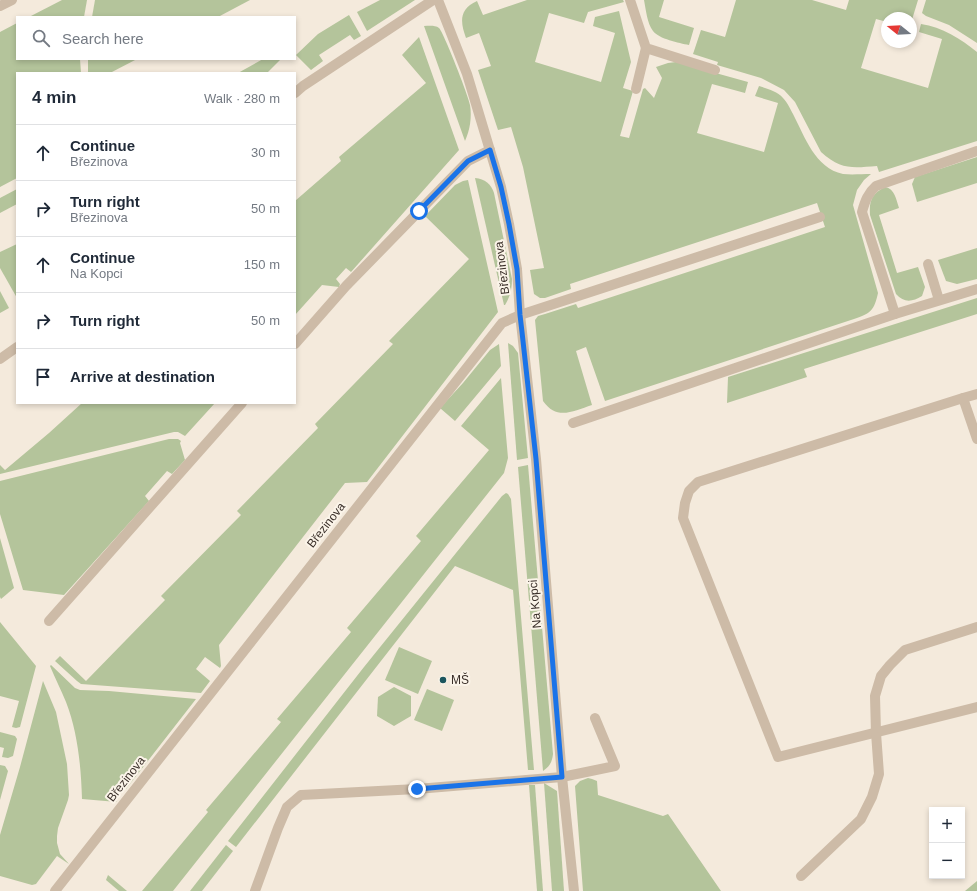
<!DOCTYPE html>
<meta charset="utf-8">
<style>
:root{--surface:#fff;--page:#f2f2f3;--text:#1f2937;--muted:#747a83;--line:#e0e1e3}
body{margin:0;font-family:Arial,sans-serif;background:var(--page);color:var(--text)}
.controls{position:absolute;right:12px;bottom:12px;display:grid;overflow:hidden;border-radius:0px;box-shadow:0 2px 6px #0003}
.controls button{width:36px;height:36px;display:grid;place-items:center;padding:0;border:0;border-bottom:1px solid var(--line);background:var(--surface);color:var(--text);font:20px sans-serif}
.compass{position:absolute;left:881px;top:12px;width:36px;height:36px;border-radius:50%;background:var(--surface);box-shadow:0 2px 6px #0003;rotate:288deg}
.stop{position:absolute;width:12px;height:12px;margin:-9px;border:3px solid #1a73e8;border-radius:50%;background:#fff}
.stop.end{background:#1a73e8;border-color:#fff;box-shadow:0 1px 4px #0008}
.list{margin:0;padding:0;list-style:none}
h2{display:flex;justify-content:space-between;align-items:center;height:52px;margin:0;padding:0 16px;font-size:17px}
h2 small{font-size:13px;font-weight:400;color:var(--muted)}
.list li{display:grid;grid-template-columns:26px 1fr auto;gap:12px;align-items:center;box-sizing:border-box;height:56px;padding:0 16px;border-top:1px solid var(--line)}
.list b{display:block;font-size:15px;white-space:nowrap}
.list p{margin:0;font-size:13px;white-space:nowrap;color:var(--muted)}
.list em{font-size:13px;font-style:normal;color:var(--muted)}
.icon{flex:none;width:22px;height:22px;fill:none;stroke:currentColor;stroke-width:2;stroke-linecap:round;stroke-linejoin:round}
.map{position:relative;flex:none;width:977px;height:891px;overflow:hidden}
.search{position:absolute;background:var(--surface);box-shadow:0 2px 6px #0003;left:16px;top:16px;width:280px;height:44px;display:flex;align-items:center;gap:10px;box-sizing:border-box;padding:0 14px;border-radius:0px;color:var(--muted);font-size:15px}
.panel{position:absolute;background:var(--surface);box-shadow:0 2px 6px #0003;left:16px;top:72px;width:280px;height:332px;border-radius:0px}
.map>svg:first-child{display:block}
.green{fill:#b4c49b}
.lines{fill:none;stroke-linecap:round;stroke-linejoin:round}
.service{stroke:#cdbba7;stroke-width:10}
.minor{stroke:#cdbba7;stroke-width:10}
.tertiary{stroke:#cdbba7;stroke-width:10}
.route{stroke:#1a73e8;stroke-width:5}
.poi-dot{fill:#1b555d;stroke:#fbf4e9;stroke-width:1.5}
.labels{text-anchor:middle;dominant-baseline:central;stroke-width:4;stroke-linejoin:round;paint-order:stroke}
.street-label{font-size:12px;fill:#392e28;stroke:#fbf4e9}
.poi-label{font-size:12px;fill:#392e28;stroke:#fbf4e9;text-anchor:start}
</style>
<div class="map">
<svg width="977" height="891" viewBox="0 0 977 891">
<rect width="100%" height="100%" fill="#f4eadc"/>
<!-- green -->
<g class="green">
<polygon points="62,0 87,0 84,17 29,17"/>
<polygon points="95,0 250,0 218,17 92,17"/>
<polygon points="380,0 415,0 367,31 357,12"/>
<path d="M527,0H623L624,2L588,12L584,23L549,13L535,62L601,82L615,33L593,26L595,17L619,11L631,62L623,88L633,91L620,136L629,138L643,89L645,88L654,98L662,78L656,67L668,63L676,62L748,82L745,93L712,84L697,133L764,152L778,103L755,96L759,86C768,89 777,91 783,98C788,103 790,109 793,114C805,137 815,168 843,174C852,175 862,174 871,174L864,180L857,190L853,205L878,293C874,311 871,313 854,319L605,401L586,347L576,351L592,405C573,411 557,421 543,401L535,320L538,316L545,314L576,304L578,308L825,227L817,203L570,284L571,289L545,298H540L534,294L530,270L544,268L523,167L511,127L498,130L478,70L491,66L479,33L466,38C460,22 459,9 477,1L483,15Z"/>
<path d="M644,0H664L659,17L694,28L689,45C679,43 659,39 653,31C647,23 646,10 644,0Z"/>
<path d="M736,0H812L846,10L849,0H918L911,23V18H887V22L876,19L861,68L928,88L942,39L919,32L921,24C942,27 961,39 977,52V141L879,172L877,166C852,168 841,170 821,152L795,102L784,90L763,79L761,78L717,65L718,62L693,54L701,30L725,37Z"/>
<polygon points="926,0 977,0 977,43 949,25 926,16 922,13"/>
<polygon points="349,15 361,36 354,40 350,35 319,55 323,61 311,70 296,55 318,34"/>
<polygon points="17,23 17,59 80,59 81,73 17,73 17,178 0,187 0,32"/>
<path d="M424,26C429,26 435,25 439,28C443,31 469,97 470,105C472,117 470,130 465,141Z"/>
<polygon points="419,37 459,150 351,272 346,268 336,279 340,284 339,287 322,285 295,315 295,201 341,161 339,157 426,83 402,55"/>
<polygon points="88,59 137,59 110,73 88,73"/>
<polygon points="263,59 281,59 267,73 238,73"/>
<polygon points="977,157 977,183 917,202 912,184 915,177"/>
<path d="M475,178C485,179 491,184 494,193L512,279C512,289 510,297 505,305H504Z"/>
<polygon points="468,180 498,312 367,482 345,483 219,645 221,666 220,668 205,657 196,669 210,681 201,693 81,684 77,681 55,661 60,656 86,681 165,600 161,596 241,515 237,511 318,428 315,424 393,344 389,341 469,259 425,216 455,185 463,181"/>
<path d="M885,187C895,189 896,199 899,208L879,215L897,273L918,267L925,287L922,296C912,302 904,303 896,294L870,215C869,200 872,194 885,187Z"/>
<polygon points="17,189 17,204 0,213 0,198"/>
<polygon points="17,244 17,298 0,268 0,252"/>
<polygon points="977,248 977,279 957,284 946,281 938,260"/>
<polygon points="0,291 9,308 0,313"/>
<polygon points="977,298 977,314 804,369 807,377 727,403 728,377"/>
<polygon points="508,343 513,346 518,353 528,458 517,460"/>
<polygon points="499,344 501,366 455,421 440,408 463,383 490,350"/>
<polygon points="501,378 508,458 504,473 173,891 142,891 208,812 206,810 281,722 277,719 351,632 347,628 421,541 416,536 489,450 461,426"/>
<polygon points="82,403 215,403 185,436 178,432 174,432 0,474 0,465 5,470 49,433"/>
<polygon points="169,439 178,439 181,441 180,443 185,460 172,474 167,471 145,496 149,501 64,595 23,590 0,514 0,481"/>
<path d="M528,465L553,754C552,762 550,766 543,771L518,467Z"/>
<polygon points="506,493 508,494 511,499 534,770 528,770 513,590 455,566 236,847 228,841 364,667 502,496"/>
<polygon points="0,538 14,588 1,599 0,597"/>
<polygon points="0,622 36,666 20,727 16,728 12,727 19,701 0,696"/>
<polygon points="399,647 432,661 418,694 385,680"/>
<path d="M51,665L75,688L80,690L109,691L196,699L126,789L121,785L112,798L117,802L82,799C81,767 78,733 66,702C61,690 55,678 50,666Z"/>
<polygon points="43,681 56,712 67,764 69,795 68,800 58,828 57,836 57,843 60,854 69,864 57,856 36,884 32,885 0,876 0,835 20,767"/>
<polygon points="394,687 411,696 411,716 394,726 377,716 378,697"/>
<polygon points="427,689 454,700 442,731 414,720"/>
<polygon points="0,732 15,736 17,739 13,756 8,758 2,757 4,748 0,747"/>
<polygon points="0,765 5,766 8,771 0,800"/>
<polygon points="588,778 592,779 597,781 598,795 663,816 668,814 721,891 583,891 575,786 580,781"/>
<polygon points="544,783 557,791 564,891 552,891"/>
<polygon points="529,785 535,785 543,891 537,891"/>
<polygon points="226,845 233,851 202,891 190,891"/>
<polygon points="108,875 127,891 119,891 106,880"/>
<polygon points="977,881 977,891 965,891"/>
</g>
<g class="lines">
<!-- service -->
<g class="service">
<polyline points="928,264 939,300"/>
<path d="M895,314L862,212C865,201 868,193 876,186L977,151"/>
<polyline points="520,315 820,217"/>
<polyline points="977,394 963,398 977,439"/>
<polyline points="963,398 698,482 689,491 685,503 683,518 778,757 977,707"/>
<polyline points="573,423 895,314 977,289"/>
<polyline points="801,876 861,819 872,797 879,774 876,733 875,696 881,676 890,665 905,650 977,627"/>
<polyline points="255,891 278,828 287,807 301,795 417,789 562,777 615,766 595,718"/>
</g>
<!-- minor -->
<g class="minor">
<polyline points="438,0 467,74 501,187 509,224 517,269 520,315 522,332 536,459 562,777 574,891"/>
<polyline points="630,0 646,48 715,70"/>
<polyline points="636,89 646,48"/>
<polyline points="295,93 303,86 433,0"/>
<polyline points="295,344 346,286 468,161 490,150"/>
<polyline points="0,359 17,347"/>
<polyline points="49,621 242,403"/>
<polyline points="55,891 502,323 520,315"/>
</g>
<!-- tertiary -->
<polyline class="tertiary" points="0,6 12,0"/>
</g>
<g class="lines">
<!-- route -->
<polyline class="route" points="417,789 562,777 536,459 522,332 520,315 517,269 509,224 501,187 490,150 468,161 419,211"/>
</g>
<!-- markers -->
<circle class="poi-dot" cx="443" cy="680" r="4"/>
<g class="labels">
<!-- street labels -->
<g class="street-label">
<text transform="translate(502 268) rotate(-97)">Březinova</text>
<text transform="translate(326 525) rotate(-52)">Březinova</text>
<text transform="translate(535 604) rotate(-95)">Na Kopci</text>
<text transform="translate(126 779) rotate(-52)">Březinova</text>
</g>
<!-- poi labels -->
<g class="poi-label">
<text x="451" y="680">MŠ</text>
</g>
</g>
</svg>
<div class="controls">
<button>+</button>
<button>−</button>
</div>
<svg class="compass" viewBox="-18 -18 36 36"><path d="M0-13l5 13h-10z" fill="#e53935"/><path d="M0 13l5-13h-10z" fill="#747a83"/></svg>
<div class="stop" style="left:419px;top:211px"></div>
<div class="stop end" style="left:417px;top:789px"></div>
<div class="search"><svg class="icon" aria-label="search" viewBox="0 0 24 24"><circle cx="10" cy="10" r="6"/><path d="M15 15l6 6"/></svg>Search here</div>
<section class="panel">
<h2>4 min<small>Walk · 280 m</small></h2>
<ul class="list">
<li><svg class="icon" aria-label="ahead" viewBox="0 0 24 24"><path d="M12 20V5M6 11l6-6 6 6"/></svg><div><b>Continue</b><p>Březinova</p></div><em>30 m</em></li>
<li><svg class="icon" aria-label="right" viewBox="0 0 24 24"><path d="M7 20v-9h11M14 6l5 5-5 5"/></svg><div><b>Turn right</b><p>Březinova</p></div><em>50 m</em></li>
<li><svg class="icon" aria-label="ahead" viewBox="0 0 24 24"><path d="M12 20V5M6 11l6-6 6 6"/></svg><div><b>Continue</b><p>Na Kopci</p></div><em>150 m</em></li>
<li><svg class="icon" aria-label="right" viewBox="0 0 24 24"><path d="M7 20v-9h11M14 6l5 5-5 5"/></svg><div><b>Turn right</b></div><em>50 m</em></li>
<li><svg class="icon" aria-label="arrive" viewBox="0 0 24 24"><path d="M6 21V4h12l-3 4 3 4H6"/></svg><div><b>Arrive at destination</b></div></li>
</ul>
</section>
</div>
